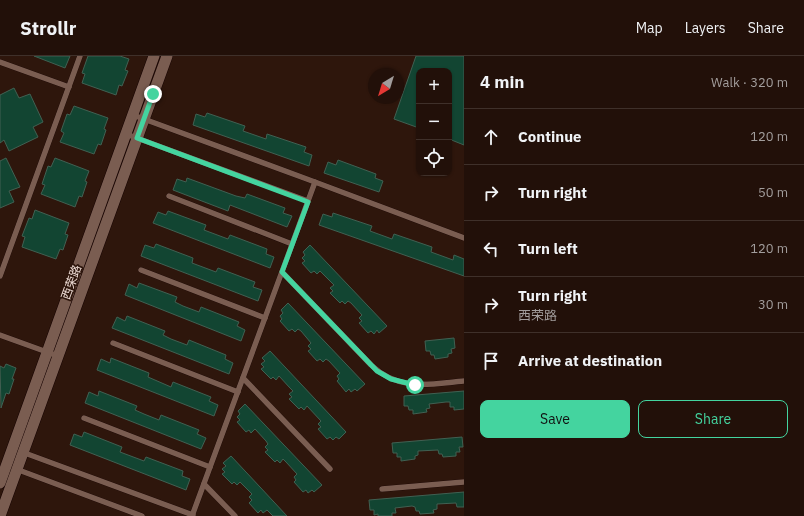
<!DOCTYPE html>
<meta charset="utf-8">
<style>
:root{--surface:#221009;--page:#2a1912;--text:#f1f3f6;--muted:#a29d9c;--line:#3f302a;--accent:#44d49f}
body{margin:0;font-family:"IBM Plex Sans","Noto Sans SC",sans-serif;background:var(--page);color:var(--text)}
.controls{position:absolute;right:12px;top:12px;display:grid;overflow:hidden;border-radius:8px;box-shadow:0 1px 3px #0004}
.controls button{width:36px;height:36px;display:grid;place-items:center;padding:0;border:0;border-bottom:1px solid var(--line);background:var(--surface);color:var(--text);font:20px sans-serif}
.compass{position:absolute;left:368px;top:12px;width:36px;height:36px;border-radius:50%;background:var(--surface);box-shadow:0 1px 3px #0004;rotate:218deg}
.stop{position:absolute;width:12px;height:12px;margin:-9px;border:3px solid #44d49f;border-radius:50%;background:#fff}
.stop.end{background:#44d49f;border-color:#fff;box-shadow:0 1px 4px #0008}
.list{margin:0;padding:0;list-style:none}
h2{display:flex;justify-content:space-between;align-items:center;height:52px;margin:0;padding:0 16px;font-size:17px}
h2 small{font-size:13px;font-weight:400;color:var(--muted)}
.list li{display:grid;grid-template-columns:26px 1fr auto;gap:12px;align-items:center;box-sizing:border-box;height:56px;padding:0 16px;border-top:1px solid var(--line)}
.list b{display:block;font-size:15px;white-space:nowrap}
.list p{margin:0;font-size:13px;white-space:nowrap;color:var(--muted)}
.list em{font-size:13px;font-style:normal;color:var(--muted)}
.actions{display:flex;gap:8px;padding:12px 16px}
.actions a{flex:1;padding:9px 0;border:1px solid var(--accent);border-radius:8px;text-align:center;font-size:14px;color:var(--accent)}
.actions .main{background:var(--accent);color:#111}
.icon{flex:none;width:22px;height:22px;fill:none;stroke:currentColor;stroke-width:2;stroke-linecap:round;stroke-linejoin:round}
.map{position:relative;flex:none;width:464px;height:460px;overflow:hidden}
header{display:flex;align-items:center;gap:24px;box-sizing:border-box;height:56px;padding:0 20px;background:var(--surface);border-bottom:1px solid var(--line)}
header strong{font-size:19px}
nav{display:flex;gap:22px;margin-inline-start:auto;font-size:14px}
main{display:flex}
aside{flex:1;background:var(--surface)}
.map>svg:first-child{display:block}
.building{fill:#124532;stroke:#416052}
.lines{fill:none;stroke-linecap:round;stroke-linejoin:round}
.service-casing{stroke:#150200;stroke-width:6}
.minor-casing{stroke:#150200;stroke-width:12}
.service{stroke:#7a5d51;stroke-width:5.5}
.minor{stroke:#7a5d51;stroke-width:11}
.route{stroke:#44d49f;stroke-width:5}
.labels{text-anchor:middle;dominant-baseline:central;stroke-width:3.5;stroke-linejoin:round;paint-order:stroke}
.street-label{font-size:12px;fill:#eedcd5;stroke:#2e160c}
</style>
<header>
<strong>Strollr</strong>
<nav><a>Map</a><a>Layers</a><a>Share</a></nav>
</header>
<main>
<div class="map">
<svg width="464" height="460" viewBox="0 0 464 460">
<rect width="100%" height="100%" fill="#2e160c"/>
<!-- building -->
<g class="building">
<polygon points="34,0 70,0 65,12"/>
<polygon points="88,0 120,0 129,3 125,14 128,15 122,30 119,29 116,39 82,27 85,18 82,17"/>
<polygon points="416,0 464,0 464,89 449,83 449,15 419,15 419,72 394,63"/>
<polygon points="14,32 19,42 30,38 43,66 33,71 38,81 9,95 4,84 0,87 0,39"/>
<polygon points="74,50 108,62 104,73 106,74 101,89 98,88 94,98 60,86 64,77 61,75 67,58 70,59"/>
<polygon points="207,57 245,70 243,75 266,83 267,78 306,91 304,96 312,99 309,110 193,69 196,58 205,61"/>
<polygon points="6,102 20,131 9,135 14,146 0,152 0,105"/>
<polygon points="55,102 89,115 85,125 87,126 82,141 79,140 75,151 41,138 45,129 42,128 48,110 51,111"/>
<polygon points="338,104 376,118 375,122 383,125 379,136 324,117 328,106 336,109"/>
<polygon points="187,122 236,140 245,142 247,138 285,152 283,157 292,160 287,171 230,149 228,155 173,134 177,123 186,126"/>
<polygon points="35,154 69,167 65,178 68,179 63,194 60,193 56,203 22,191 25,181 22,180 29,162 32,163"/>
<polygon points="168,155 206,169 204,174 228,183 230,179 267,193 266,198 274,201 270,212 153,167 158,156 166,159"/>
<polygon points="333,157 372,170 370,175 392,183 394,178 432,191 431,196 453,204 454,199 464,203 464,220 319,169 323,158 332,161"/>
<polygon points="156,188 193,202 192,207 216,216 218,212 255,226 253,231 262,234 258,245 141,200 145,189 154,192"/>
<polygon points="310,189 387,270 379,277 377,274 374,278 371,275 368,277 359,267 362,265 359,262 362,259 351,247 348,245 345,248 342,245 340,247 330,237 333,235 330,232 334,229 320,215 317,218 314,215 311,217 302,207 305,205 302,202 305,199 303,196"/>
<polygon points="139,227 177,241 175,246 183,250 199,256 201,251 239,266 237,270 245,274 241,285 125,239 129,228 137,232"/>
<polygon points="288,247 365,328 357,335 355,333 351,336 349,333 346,336 337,325 339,323 337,320 340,317 329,305 326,303 323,306 320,303 317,305 308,295 311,293 308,290 311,287 301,275 298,273 295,276 292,273 289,275 280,265 282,263 280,260 283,257 281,254"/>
<polygon points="127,260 165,275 163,279 171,283 187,289 189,284 226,299 225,303 233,307 229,318 112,272 117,261 125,265"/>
<polygon points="454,282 455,292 451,293 452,297 448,298 448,301 435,303 434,299 431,299 430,295 426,295 425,285"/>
<polygon points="270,295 346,376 339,383 336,381 333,384 330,381 327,383 318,373 321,371 318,368 321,365 307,350 304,354 301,351 299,353 289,343 292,341 289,338 293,335 290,332 279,320 276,324 273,321 271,323 261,313 264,311 261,308 265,305 262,302"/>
<polygon points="111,302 149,317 148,321 171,331 173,326 211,341 209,345 218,349 214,360 97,314 101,303 110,307"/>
<polygon points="6,308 16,312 12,323 14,323 9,338 6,337 1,352 0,310 4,312"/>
<polygon points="99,335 137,350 135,354 144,358 159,364 161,359 199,374 197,378 206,382 201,393 85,347 89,336 98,340"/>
<polygon points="464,335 464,353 454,354 454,351 450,351 450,346 446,346 429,348 430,352 426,353 427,356 413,358 413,354 409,354 408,350 404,350 404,340"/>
<polygon points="245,348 322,429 314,436 312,434 308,437 306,434 303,436 294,426 296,424 294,421 297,418 286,406 283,403 280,407 277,404 275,406 265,396 268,394 265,391 268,388 266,385 255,373 251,377 249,374 246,376 237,366 240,364 237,361 240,358 238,355"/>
<polygon points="84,376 122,391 120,396 144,405 146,401 183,415 182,420 190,423 186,434 70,389 74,378 82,381"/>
<polygon points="462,381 463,391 459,391 460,396 456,396 456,400 443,401 442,398 439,398 438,394 418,395 418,399 415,400 415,403 401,405 401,401 397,401 397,397 393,397 392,387"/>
<polygon points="231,400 260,431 287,460 273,460 267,454 263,457 261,454 258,457 249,447 252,444 249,441 252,438 240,426 237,429 234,426 232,428 222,418 225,416 222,413 226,410 223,407"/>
<polygon points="464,436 464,451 457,451 456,447 437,448 437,453 433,454 434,457 420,458 419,455 416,455 415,451 412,450 395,452 396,457 392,457 392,460 378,460 378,458 374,459 374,454 370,454 369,444"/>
</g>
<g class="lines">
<defs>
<g id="service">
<polyline points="0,6 69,31"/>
<polyline points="133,59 315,126"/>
<polyline points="126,78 308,145"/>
<polyline points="169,140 292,188"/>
<polyline points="141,214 265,262"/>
<path d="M282,216L371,309C400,336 429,328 464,325"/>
<polyline points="0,220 80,0"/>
<polyline points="0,279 58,300"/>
<polyline points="113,287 238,336"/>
<polyline points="243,322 330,413"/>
<polyline points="84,362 210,411"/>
<polyline points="22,396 193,459"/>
<polyline points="16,413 142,460"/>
<polyline points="204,428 235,460"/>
<polyline points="382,433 464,426"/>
<polyline points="192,460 315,126 464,182"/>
</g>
<g id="minor">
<polyline points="0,427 154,0"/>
<polyline points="0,460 167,0"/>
</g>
</defs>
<!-- service casing -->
<use href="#service" class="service-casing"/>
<!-- minor casing -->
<use href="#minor" class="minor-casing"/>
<!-- service -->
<use href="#service" class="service"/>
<!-- minor -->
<use href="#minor" class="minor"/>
</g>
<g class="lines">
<!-- route -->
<polyline class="route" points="153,38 137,82 308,146 282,216 377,315 391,323 415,329"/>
</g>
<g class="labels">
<!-- street labels -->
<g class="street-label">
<text transform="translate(71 226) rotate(-70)">西荣路</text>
</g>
</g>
</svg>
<div class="controls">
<button>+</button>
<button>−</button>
<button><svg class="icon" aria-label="locate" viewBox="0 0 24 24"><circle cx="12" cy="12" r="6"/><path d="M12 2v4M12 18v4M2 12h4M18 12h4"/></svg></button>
</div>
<svg class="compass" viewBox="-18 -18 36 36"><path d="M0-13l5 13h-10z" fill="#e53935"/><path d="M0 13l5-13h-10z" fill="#a29d9c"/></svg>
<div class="stop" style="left:415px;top:329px"></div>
<div class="stop end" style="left:153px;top:38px"></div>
</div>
<aside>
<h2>4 min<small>Walk · 320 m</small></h2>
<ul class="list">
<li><svg class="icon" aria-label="ahead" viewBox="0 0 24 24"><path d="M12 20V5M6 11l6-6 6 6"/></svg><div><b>Continue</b></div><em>120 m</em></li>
<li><svg class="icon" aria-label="right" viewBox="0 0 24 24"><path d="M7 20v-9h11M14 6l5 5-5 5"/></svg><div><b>Turn right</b></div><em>50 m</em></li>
<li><svg class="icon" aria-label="left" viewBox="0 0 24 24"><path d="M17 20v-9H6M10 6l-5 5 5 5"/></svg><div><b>Turn left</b></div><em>120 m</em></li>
<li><svg class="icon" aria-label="right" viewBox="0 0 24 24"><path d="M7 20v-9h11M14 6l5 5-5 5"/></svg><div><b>Turn right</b><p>西荣路</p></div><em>30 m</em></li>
<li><svg class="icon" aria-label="arrive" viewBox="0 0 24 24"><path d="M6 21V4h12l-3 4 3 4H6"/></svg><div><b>Arrive at destination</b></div></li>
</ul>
<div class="actions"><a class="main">Save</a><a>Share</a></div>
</aside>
</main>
